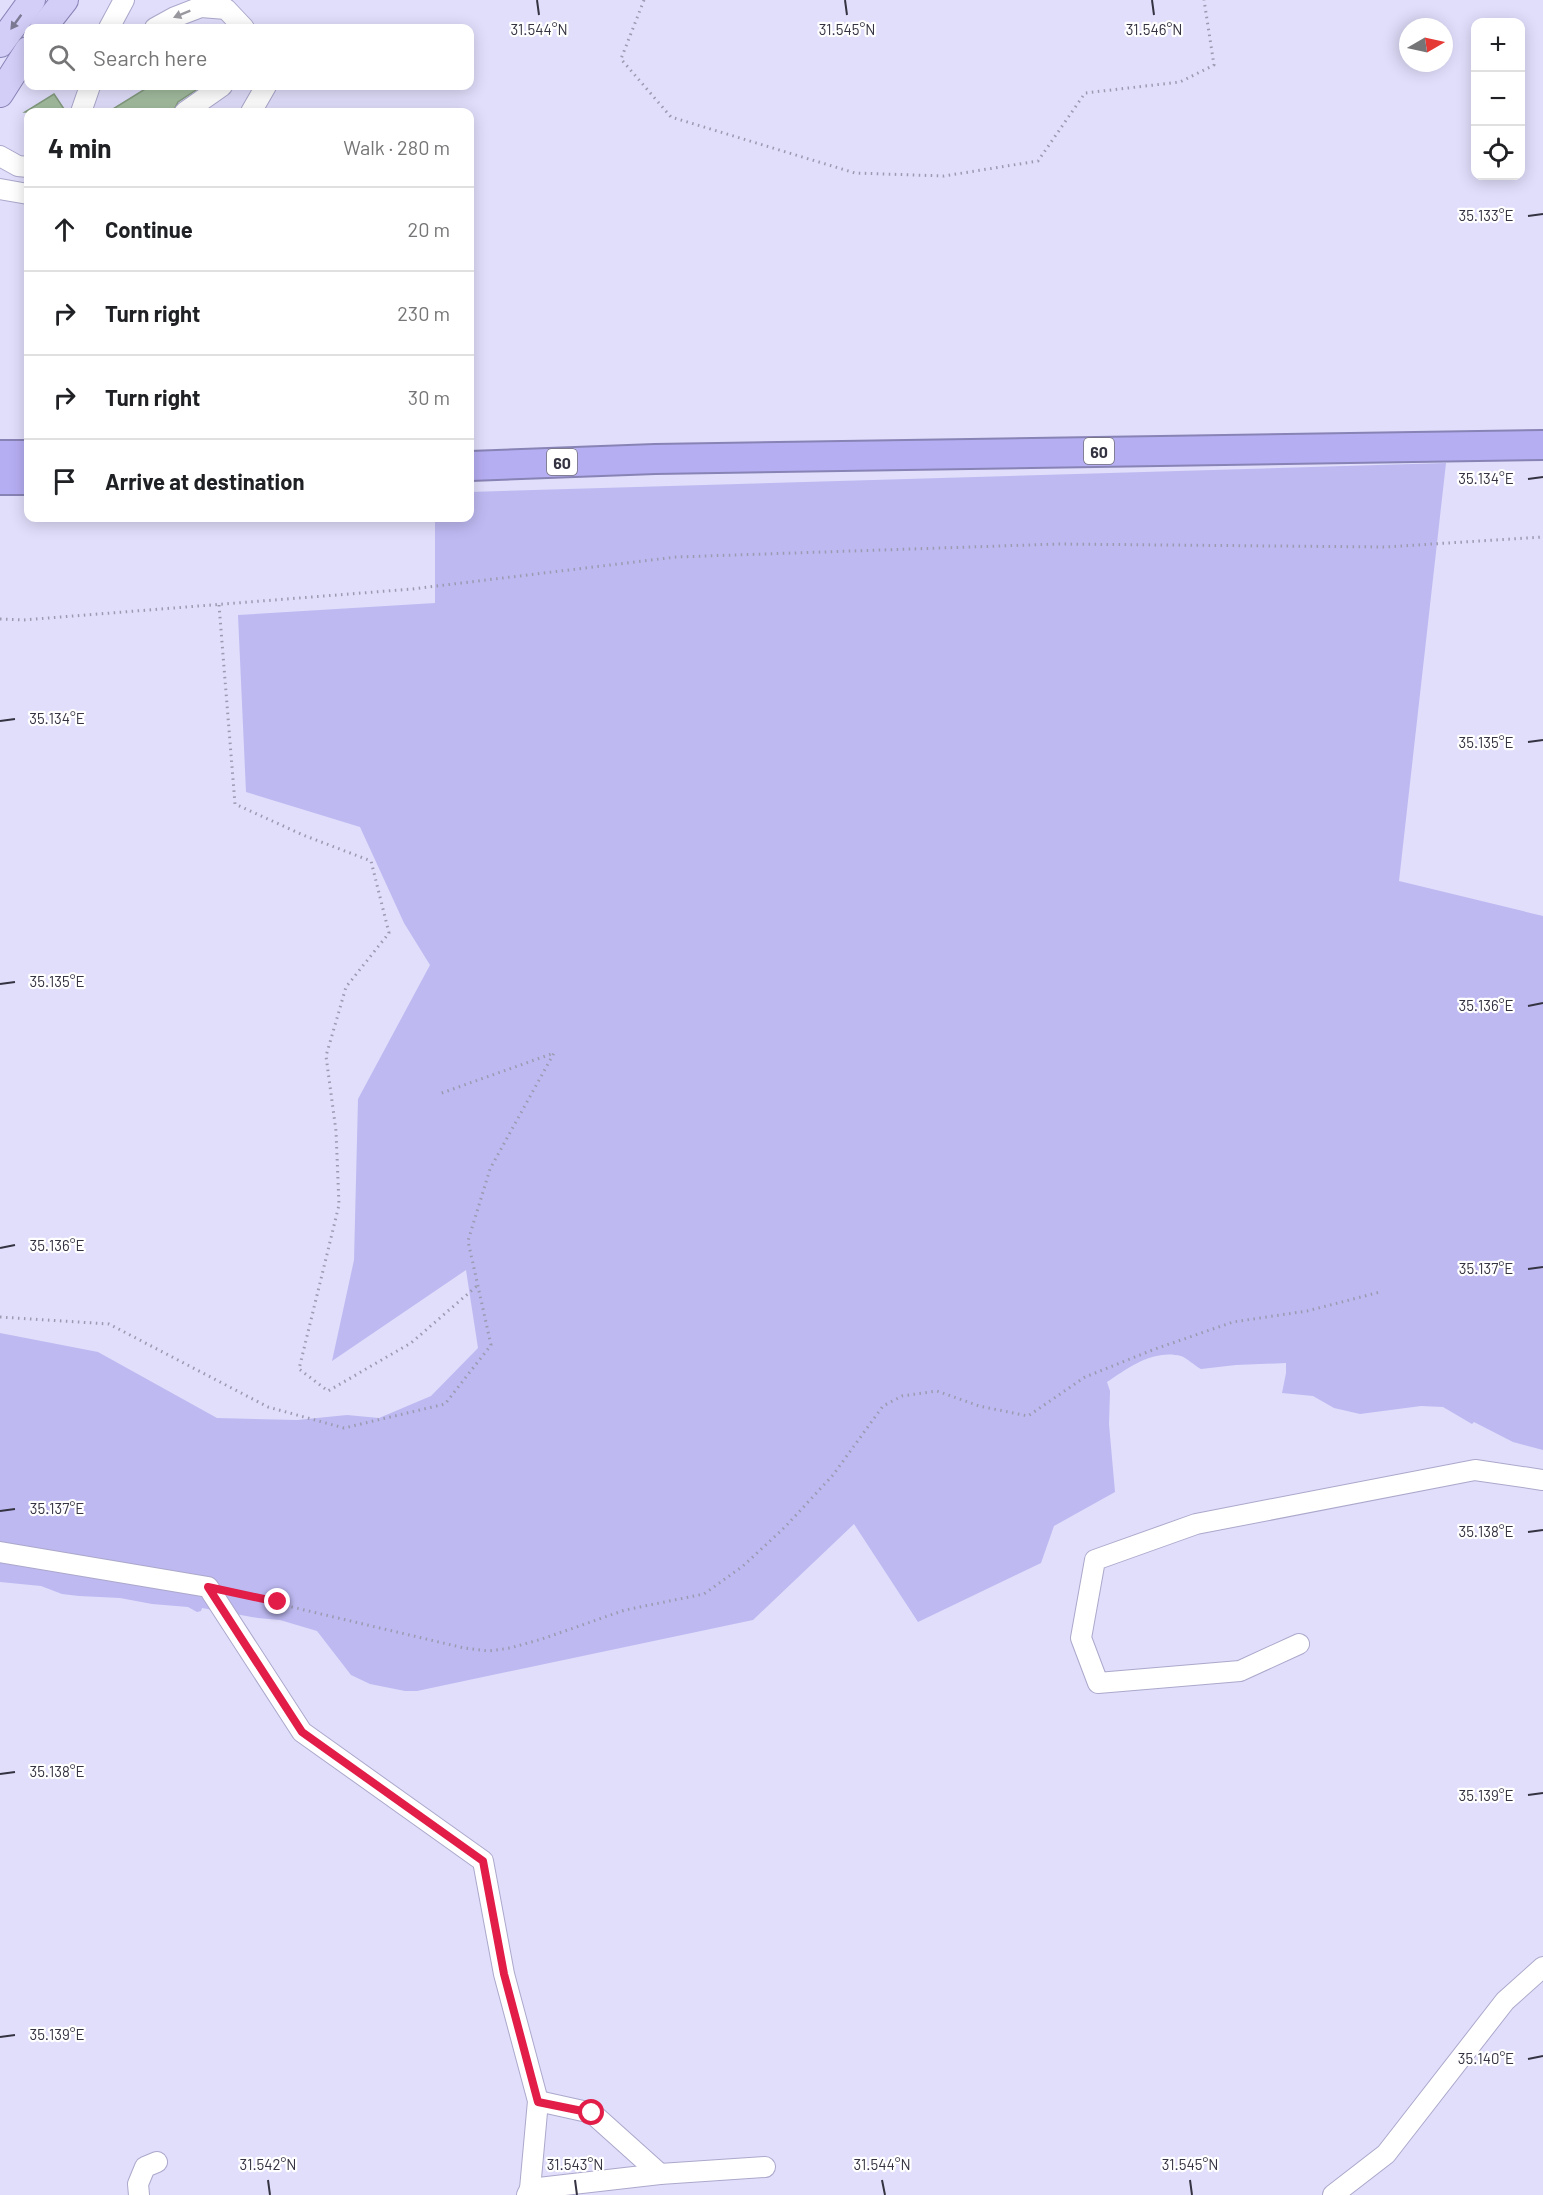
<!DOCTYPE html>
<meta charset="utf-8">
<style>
:root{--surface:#fff;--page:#f2f2f2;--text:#202124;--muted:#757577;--line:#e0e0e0}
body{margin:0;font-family:Barlow,sans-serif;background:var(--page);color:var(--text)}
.controls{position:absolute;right:18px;top:18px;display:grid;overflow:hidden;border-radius:12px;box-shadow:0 3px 15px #0003}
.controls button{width:54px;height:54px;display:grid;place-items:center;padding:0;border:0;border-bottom:2px solid var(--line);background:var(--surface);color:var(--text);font:30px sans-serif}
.compass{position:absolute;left:1399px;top:18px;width:54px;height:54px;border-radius:50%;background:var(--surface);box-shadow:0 3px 15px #0003;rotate:81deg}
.stop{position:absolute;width:18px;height:18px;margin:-14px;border:4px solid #e11d48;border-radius:50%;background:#fff}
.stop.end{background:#e11d48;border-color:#fff;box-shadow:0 2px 6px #0008}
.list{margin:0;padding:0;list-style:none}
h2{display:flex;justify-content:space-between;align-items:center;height:78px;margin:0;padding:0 24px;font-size:26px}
h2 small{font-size:20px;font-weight:400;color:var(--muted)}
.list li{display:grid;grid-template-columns:39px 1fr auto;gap:18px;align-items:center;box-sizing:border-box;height:84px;padding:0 24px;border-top:2px solid var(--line)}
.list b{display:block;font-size:22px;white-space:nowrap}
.list em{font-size:20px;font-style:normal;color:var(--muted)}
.icon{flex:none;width:33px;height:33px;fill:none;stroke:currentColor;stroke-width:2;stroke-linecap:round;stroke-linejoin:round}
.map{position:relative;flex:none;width:1543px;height:2195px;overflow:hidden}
.search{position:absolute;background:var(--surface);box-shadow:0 3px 15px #0003;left:24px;top:24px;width:450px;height:66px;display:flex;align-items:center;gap:15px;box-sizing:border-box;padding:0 21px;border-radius:12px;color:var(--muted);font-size:22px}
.panel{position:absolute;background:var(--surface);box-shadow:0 3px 15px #0003;left:24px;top:108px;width:450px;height:414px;border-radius:12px}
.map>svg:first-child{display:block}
.green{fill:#beb9f1}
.building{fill:#a3bc9f;stroke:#839b7f;stroke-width:1.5}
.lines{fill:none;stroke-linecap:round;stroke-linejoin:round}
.minor-casing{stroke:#aba8cb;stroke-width:22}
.major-casing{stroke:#8883b5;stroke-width:28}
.highway-casing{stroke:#8883b5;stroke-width:32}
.path{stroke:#9c9ab1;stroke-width:3;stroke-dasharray:1.5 4.5;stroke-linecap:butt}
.minor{stroke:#fff;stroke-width:20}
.major{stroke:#d3cef8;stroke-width:26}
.highway{stroke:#b6aef3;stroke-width:28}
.oneway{fill:#9a99a0}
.oneway2{fill:#7c7993}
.route{stroke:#e11d48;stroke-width:8}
.ticks{fill:none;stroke:#343341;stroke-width:2}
.labels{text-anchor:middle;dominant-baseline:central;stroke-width:4.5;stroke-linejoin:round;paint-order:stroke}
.shield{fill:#fff;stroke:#71707a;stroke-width:1.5}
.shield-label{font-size:16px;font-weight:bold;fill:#343341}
.ticks-label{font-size:15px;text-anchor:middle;fill:#343341;stroke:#fff;stroke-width:4.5;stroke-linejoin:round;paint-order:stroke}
</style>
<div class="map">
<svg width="1543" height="2195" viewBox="0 0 1543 2195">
<rect width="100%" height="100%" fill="#e0defb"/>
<!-- green -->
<path class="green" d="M1446,463L1399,881L1543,916V1450L1513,1442L1474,1422L1472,1424L1443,1407L1421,1406L1360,1414L1334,1408L1313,1396L1282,1393L1286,1373V1363L1236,1365L1201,1369C1195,1366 1187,1358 1181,1356C1154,1349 1129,1367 1107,1382L1110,1391L1109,1424L1115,1492L1054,1526L1041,1563L918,1622L854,1524L753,1620L417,1691H405L370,1684L351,1675L317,1631L280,1620L258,1618L202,1608L201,1611L197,1612L188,1607L152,1604L120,1598L79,1596L62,1594L41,1586L0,1582V1333L98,1352L217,1418L297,1420L347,1415L379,1418L431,1396L478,1348L466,1270L332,1361L354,1260L358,1099L430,965L404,923L360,827L246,792L238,615L435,603V518H470V492Z"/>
<!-- building -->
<g class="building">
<polygon points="150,86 202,86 178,102 173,112 108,112"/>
<polygon points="54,94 66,112 25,112"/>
</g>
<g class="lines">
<defs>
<g id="minor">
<polyline points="109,28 124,0"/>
<polyline points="155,28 175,17 201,7 226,9 244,28"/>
<polyline points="81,112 90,86"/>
<polyline points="185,112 222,86"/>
<polyline points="251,112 266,86"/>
<polyline points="0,156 18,166 28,167"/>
<polyline points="0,189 28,194"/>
<polyline points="0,1552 208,1587 302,1732 483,1861 504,1974 538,2101 530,2189 527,2195"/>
<polyline points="1299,1644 1240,1671 1098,1683 1081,1638 1095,1560 1196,1524 1475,1470 1543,1480"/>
<polyline points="538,2101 592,2113 660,2174"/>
<polyline points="530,2189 660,2174 765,2167"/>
<polyline points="139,2195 138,2184 145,2167 157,2162"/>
<polyline points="1333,2195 1386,2154 1505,2001 1543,1967"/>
</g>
<g id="major">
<polyline points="43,28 65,0"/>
<polyline points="0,44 32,0"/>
<polyline points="0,94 28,50"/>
</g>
<g id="highway">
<polyline points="0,455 28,455"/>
<polyline points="470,466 655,459 1543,445"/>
<polyline points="0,480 28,480"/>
</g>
</defs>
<!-- minor casing -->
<use href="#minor" class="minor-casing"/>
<!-- major casing -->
<use href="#major" class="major-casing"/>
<!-- highway casing -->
<use href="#highway" class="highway-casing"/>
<!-- path -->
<g class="path">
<polyline points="644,0 621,59 671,117 855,173 944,176 1038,161 1085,93 1180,82 1214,65 1204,0"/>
<polyline points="219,605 235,804 303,835 371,861 389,933 346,987 326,1056 336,1131 339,1205 299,1369 328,1391 411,1343 478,1285"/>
<polyline points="0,619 23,620 412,589 676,557 1058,544 1385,547 1543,537"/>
<polyline points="0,1317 109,1324 268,1407 344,1428 445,1404 491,1345 468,1241 490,1169 554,1053 439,1094"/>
<polyline points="233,1593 464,1648 489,1651 510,1648 542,1639 625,1610 704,1594 743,1566 785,1527 833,1475 883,1406 902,1396 937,1391 979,1406 1028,1416 1085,1377 1155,1349 1233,1322 1307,1311 1380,1292"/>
</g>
<!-- minor -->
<use href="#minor" class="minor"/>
<!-- major -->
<use href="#major" class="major"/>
<!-- highway -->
<use href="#highway" class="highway"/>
</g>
<!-- one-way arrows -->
<defs><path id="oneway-solid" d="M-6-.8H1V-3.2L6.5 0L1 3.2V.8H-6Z" transform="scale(1.5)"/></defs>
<use class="oneway" href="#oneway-solid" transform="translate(182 14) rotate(158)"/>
<use class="oneway2" href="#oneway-solid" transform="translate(16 22) rotate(126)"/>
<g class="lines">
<!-- route -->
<polyline class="route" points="278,1602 208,1587 302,1732 483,1861 504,1974 538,2102 592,2113"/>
</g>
<!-- ticks -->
<path class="ticks" d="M537,0L539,15M845,0L847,15M1152,0L1154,15M1528,216L1543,214M1528,479L1543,477M0,721L15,719M1528,742L1543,740M0,984L15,982M1528,1006L1543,1003M0,1248L15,1245M1528,1269L1543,1267M0,1511L15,1509M1528,1532L1543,1530M0,1774L15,1772M1528,1795L1543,1793M0,2037L15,2035M1528,2059L1543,2056M268,2180L270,2195M575,2180L577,2195M882,2180L885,2195M1190,2180L1192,2195"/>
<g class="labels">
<!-- shield labels -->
<g class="shield">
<rect x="1084" y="438" width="30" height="26" rx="4.5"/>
<rect x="547" y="449" width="30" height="26" rx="4.5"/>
</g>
<g class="shield-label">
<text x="1099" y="451">60</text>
<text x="562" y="462">60</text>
</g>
</g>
<g class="ticks-label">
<text x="539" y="35">31.544°N</text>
<text x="847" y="35">31.545°N</text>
<text x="1154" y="35">31.546°N</text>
<text x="1486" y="221">35.133°E</text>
<text x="1486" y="484">35.134°E</text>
<text x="57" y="724">35.134°E</text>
<text x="1486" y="748">35.135°E</text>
<text x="57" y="987">35.135°E</text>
<text x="1486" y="1011">35.136°E</text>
<text x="57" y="1251">35.136°E</text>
<text x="1486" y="1274">35.137°E</text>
<text x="57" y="1514">35.137°E</text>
<text x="1486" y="1537">35.138°E</text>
<text x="57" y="1777">35.138°E</text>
<text x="1486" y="1801">35.139°E</text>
<text x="57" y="2040">35.139°E</text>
<text x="1486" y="2064">35.140°E</text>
<text x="268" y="2170">31.542°N</text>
<text x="575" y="2170">31.543°N</text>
<text x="882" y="2170">31.544°N</text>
<text x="1190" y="2170">31.545°N</text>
</g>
</svg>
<div class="controls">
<button>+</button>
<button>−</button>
<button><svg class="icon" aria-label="locate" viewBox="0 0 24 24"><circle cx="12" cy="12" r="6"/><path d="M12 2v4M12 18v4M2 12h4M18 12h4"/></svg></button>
</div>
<svg class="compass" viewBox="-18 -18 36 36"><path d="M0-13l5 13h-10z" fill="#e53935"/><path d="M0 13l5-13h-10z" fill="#757577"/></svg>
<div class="stop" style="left:592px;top:2113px"></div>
<div class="stop end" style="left:278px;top:1602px"></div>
<div class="search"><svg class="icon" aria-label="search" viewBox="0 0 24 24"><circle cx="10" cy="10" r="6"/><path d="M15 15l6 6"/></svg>Search here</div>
<section class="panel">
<h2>4 min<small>Walk · 280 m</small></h2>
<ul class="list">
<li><svg class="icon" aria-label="ahead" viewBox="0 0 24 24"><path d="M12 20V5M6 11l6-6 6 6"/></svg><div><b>Continue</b></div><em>20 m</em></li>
<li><svg class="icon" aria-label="right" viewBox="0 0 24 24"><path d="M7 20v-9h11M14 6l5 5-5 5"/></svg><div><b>Turn right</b></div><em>230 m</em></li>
<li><svg class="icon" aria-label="right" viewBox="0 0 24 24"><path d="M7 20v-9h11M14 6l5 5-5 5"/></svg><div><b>Turn right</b></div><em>30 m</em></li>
<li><svg class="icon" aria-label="arrive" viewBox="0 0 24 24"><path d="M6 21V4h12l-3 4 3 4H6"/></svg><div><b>Arrive at destination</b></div></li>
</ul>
</section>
</div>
